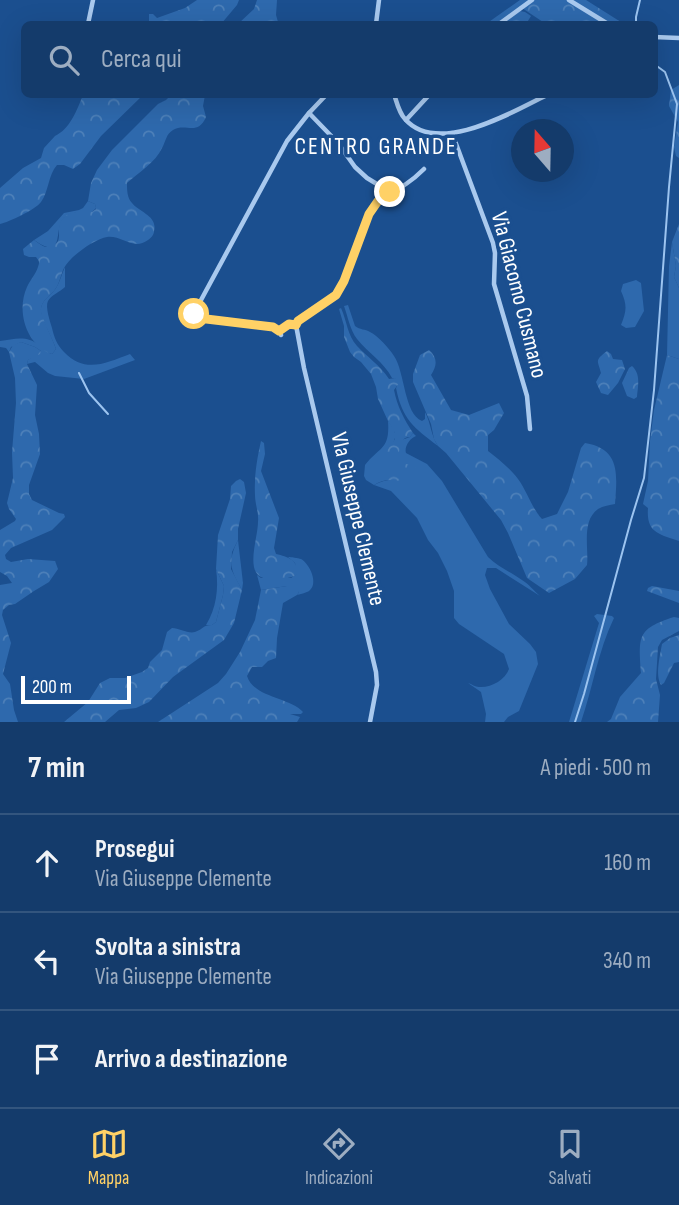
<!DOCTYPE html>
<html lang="it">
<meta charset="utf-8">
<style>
:root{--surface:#143b6b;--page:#1d4271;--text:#f1f3f6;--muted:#9dadc1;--line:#33557e;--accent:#ffd166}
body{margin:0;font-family:"Sofia Sans Condensed",sans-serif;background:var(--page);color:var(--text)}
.compass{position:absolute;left:511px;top:119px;width:63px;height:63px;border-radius:50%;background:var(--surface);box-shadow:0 7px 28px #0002;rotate:340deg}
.scale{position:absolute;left:21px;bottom:18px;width:110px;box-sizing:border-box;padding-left:7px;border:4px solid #fff;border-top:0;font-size:19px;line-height:24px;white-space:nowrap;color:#fff;-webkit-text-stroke:5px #1b4f8f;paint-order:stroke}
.stop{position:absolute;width:21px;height:21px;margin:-16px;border:5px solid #ffd166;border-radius:50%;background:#fff}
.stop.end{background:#ffd166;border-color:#fff;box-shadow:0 2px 7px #0008}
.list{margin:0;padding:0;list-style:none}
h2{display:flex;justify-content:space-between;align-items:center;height:91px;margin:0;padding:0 28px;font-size:30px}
h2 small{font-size:23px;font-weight:400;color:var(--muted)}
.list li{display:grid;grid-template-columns:46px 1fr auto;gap:21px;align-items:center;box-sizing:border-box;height:98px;padding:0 28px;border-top:2px solid var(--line)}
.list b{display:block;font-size:26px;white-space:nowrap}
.list p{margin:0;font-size:23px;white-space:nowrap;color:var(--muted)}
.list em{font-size:23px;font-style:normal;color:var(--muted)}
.icon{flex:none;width:38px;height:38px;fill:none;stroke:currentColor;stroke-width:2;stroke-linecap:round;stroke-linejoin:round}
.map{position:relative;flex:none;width:679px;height:722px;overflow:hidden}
.search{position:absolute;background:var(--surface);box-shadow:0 7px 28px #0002;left:21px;right:21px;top:21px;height:77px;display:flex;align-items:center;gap:18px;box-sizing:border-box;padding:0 24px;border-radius:10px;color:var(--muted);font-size:26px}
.sheet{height:385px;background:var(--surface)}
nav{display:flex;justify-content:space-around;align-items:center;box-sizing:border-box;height:98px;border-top:2px solid var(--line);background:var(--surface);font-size:19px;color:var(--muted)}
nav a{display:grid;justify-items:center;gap:4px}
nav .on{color:var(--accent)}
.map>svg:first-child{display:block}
.green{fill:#2e69ad}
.forest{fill:url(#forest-crowns)}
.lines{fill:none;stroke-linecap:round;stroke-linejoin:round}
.stream{stroke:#9cc4f0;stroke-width:2}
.street{stroke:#a9c9ee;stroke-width:4.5}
.route{stroke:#ffd166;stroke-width:9}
.labels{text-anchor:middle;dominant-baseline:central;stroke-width:7;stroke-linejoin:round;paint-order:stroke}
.street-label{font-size:23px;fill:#fff;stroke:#1b4f8f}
.neighbourhood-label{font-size:24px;letter-spacing:2px;fill:#fff;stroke:#1b4f8f}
</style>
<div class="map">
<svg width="679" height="722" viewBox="0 0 679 722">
<defs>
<pattern id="forest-crowns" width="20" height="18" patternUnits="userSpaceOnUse" patternTransform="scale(1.75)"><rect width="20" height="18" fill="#2e69ad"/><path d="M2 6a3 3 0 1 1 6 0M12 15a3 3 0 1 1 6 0" fill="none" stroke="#4d80b9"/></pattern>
</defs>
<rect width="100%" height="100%" fill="#1b4f8f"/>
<!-- green -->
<g class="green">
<path d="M88,201L95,204L96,208L92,212C83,212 73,211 65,217C52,227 67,263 34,240L48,231L64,213L79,210L83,208Z"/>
<polygon points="672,242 676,266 674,277 679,288 679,359 667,355 669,266"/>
<path d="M65,267V287C60,292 51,295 48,301C45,307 50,321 52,328C54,337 57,345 64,352C85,374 106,363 130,354L135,360L84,379L55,376L48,373L35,362L27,364L28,360L41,351L35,347L21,342L11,347L9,352L6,348L0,347V341C14,339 27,335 39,345C44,349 46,352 52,354L56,349C53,339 41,319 41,312C40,300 51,296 56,288C60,282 62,273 65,267Z"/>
<path d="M636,280L641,283L644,311L635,327L626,328L621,325C627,310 627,305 621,291L623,284Z"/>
<path d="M348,305L355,326C360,330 365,329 370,332C378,336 389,348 394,356C405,372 404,414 422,421L425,419V412C431,423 431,436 438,446C414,428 402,419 396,388L397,386L395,378H392C384,362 368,353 357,339C350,330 348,317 344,306Z"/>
<path d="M388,421C394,429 398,434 393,443L410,437L413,433L416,436C410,438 404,447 406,453L427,464L442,481L488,557C498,567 511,572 522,580C529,584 534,591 540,596L496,568H487L485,575L490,589L509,624L530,644L536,652L538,664L519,711L508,717L504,722H485L486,714L481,692L468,683C472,684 475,687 479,687C491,688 505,680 509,669L504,654L459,624L454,618V591L447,571L438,553L428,540L417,518L391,491L374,485C382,480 391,479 400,480L366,475V480L364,476L365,465C380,446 390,450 388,421Z"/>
<path d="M238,540L243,583L242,590C230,569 227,562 238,540Z"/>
<path d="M288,557C291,557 298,558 301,559C310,564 319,584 309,591C308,592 298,595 297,595L299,592L287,586L261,590L257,575L261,578H291L297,574L295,563Z"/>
<path d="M216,569L224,586L223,595L216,622L212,625H206C216,609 219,589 216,569Z"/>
<path d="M597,614L612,616L614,618C598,651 593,687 581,722H569L599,623L594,616Z"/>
</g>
<!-- forest -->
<g class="forest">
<polygon points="197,0 239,0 237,5 221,24 163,24 149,21 149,14 153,14 157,18 185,8"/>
<polygon points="257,0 277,0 276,15 278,22 277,24 238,24 254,9"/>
<path d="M520,0H586L624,24H565L563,22H559L557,24H546L522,8C507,13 504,25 486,24Z"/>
<polygon points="520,11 525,12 531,16 526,24 501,24"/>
<polygon points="679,85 679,158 676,156 674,147 678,122 669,106 671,90"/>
<path d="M83,95H143L101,136L80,164L73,169L64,165H57C48,175 49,191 41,202C35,210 9,222 0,224V188L23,168L41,158L44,148L55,136C70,129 77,110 83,95Z"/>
<path d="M171,95H205L203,106L206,117C197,137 186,122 173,130C166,134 166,141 162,148C156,162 138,173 127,183C127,190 127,198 132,203C139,212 158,216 154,231C154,235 151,238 148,240C133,251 122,235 107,237C95,239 70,256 64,268C61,274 60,282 56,288C52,295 42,299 41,309C40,315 54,341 56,349L52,354C26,345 16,311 27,287C30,280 36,274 38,267C40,261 39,261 36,257H29L24,255L23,249L34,240C41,245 46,250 54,245C63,240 56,229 61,221C68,210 81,212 92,212L96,209L95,204L88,201L91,183L97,170L112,150L158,104L166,100Z"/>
<polygon points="679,224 679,288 674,277 676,266 672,242"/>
<path d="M341,308C347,321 347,335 357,346C367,357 380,365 389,379L395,378L399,383L394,390C397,406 404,419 413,433L410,437C401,437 401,445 399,452L387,460H383L382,458L395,439V433L388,421L378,399L376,387L371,374L361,362L354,357L350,352L344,337V326L339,309Z"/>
<polygon points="21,342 35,347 41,351 40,354 28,360 27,364 37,385 35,415 39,434 40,454 29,485 29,494 32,500 59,513 64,514 65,517 52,530 11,548 5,555 6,559 11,562 28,559 55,561 58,569 49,582 34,591 15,604 9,605 3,610 2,615 11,643 3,674 10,684 14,710 18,722 0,722 0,585 12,583 7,576 0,572 0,530 15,521 16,519 9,509 7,503 13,478 12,452 16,403 15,378 9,352 13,345"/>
<path d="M429,350C438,358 437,366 431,375L451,410L469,415L499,403L504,413L494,430L488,435V451C498,459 510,468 518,479C527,491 531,507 542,519L557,514L568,492L581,448L585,443C621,449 617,475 615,504C610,505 603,506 598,509C581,521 589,549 587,565L575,579L549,593L527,578L508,533L501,520L446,453L438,446L434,439L431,424L413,382V374L420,355Z"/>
<path d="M607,351L611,354L613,359L622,360L625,369L618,383L608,395L601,393L596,382L601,373C598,360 594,361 607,351Z"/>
<path d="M667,355L679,359V541C659,534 646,533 648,508L643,504L648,481L650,441L654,410Z"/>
<path d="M632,366C641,374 638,386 637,397L634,399L627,396L622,383L629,368Z"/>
<path d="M261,441L264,443L265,454L261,471L279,518L274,548L276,554C288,557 297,559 298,574C290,579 281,579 272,579C241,581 258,540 258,522C259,513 255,504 255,495C254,476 257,459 261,441Z"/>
<path d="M394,462C402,463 411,464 417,469V473L392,470L391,467Z"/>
<path d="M370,473L400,475V480L397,481C389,479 382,480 374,485L366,480V475Z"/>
<path d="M240,479L244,482L246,493L238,529V540L232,552L231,569L242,590L234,623L224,640L173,677L149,702L136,708L119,710L105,722H64L88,702L100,683L110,678H125L142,672L148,668L150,662L162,650L167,632L172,628C179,628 188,634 195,632C204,629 202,625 212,625L216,622L223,595L224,586L216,569L218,535L230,499L231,486L236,481Z"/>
<path d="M287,586H295L299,592L297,595L283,603L277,638L276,658L268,661L262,667H252L247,676C254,698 289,697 303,712L301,714H290L300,717L297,722H158L218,683L226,674L240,652L255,620L261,590Z"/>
<polygon points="652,586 679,591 679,603 647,591 648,588"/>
<path d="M674,617L679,618V631L662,640L658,647L656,679L660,695L658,722H607L611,719L620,697L641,673C639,637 636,629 674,617Z"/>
<path d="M679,635V662L674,663L664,683L661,685C655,675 660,656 662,644L670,638Z"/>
</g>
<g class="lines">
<!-- stream -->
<g class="stream">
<polyline points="636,24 636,17 640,0"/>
<polyline points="79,373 89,393 108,414"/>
<polyline points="575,722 584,694 631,520 644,478 654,390 669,187 677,104 665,72 654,64"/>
</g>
<!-- street -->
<g class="street">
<polyline points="569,0 608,24"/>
<polyline points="88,24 93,0"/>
<polyline points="376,24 379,0"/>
<polyline points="499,24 532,0"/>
<polyline points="654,37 679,38"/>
<path d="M394,94C397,103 399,113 405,119C438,157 514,111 549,94"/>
<polyline points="309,113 338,143 355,167 367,178 390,192"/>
<polyline points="406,120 430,94"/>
<polyline points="452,133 493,243 495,253 494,284 527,396 530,429"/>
<polyline points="296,325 304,368 376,672 377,685 370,722"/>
<path d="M296,325L298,321L331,300L340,289L369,213C378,198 391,194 406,184C412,180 418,175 424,169"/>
<polyline points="279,331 289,324 296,325"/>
<polyline points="281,335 279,331 273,327 198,318 195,317 194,313 287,141 309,113 327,94"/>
</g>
</g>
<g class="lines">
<!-- route -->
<polyline class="route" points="194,314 198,318 273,327 279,331 289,324 296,325 298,321 336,295 344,281 369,214 378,201 390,192"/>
</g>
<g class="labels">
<!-- street labels -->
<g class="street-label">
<text transform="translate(519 295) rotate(76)">Via Giacomo Cusmano</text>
<text transform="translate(358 519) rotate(77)">VIa Giuseppe Clemente</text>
</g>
<!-- neighbourhood labels -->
<g class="neighbourhood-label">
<text x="376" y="146">CENTRO GRANDE</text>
</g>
</g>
</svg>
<svg class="compass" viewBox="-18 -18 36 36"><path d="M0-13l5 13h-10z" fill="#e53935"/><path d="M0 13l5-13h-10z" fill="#9dadc1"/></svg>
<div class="scale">200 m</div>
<div class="stop" style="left:194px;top:314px"></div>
<div class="stop end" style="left:390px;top:192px"></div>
<div class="search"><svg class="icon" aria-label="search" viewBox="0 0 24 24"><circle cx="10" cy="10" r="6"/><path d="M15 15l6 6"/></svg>Cerca qui</div>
</div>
<section class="sheet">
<h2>7 min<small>A piedi · 500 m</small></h2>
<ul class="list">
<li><svg class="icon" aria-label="ahead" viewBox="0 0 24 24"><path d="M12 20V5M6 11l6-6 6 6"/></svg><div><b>Prosegui</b><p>Via Giuseppe Clemente</p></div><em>160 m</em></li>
<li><svg class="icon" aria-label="left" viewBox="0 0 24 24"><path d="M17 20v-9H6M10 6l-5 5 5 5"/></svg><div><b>Svolta a sinistra</b><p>Via Giuseppe Clemente</p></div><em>340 m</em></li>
<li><svg class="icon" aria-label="arrive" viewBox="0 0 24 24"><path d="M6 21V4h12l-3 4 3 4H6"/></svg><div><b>Arrivo a destinazione</b></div></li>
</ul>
</section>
<nav>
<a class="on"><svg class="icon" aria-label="map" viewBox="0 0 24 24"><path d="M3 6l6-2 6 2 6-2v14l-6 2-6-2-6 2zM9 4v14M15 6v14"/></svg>Mappa</a>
<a><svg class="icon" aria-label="directions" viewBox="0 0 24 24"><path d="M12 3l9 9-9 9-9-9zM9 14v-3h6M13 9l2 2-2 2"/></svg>Indicazioni</a>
<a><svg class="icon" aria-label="saved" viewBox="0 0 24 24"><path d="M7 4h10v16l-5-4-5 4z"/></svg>Salvati</a>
</nav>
